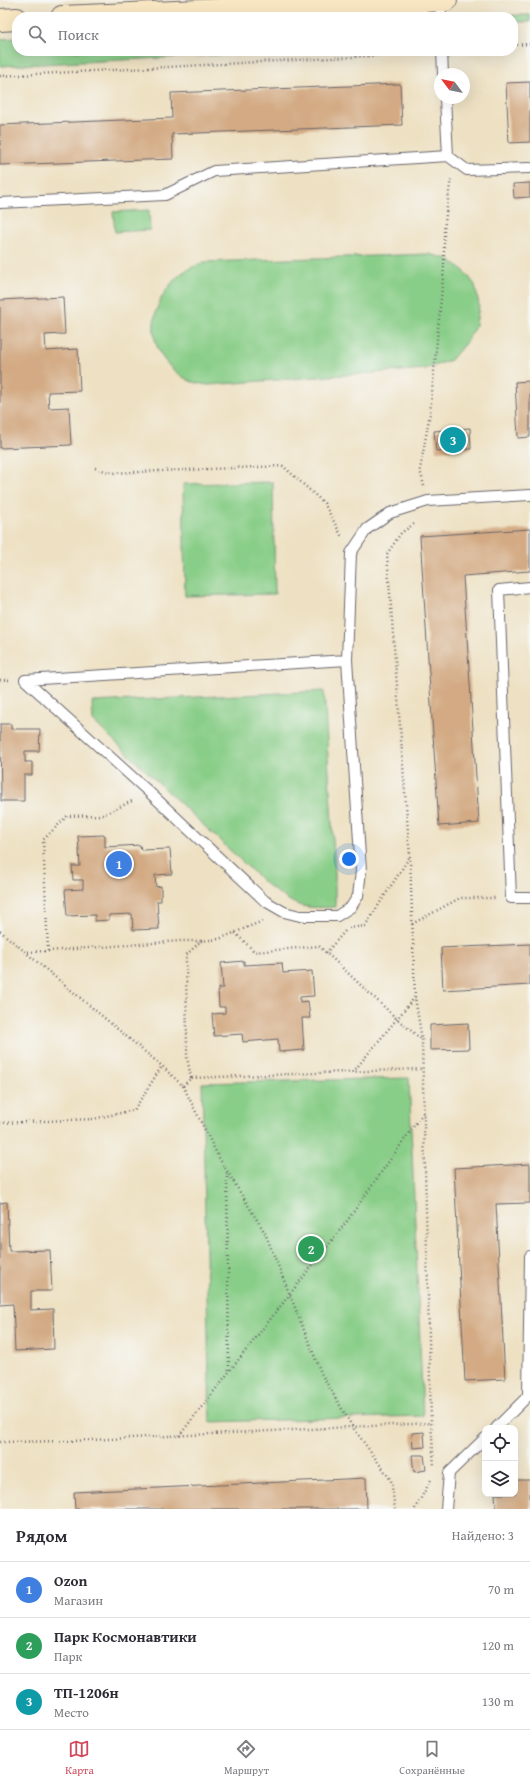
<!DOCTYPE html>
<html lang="ru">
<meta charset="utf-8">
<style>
:root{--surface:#fff;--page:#f7f7f7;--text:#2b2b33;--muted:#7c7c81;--line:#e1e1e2;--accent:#d1495b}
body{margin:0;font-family:"Gentium Book Plus",serif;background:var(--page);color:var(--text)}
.controls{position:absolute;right:12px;bottom:12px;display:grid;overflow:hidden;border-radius:8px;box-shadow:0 4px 16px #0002}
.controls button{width:36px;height:36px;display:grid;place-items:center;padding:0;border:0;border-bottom:1px solid var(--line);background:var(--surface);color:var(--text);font:20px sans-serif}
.compass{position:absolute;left:434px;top:68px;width:36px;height:36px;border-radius:50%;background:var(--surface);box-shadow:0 4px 16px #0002;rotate:302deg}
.you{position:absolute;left:349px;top:859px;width:14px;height:14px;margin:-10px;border:3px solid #fff;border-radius:50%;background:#1a73e8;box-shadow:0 0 0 6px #1a73e833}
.badge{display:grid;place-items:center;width:26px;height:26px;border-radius:50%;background:var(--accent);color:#fff;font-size:13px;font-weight:700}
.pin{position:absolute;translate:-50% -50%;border:2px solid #fff;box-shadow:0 1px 4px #0006}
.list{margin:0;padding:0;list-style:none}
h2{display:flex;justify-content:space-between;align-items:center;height:52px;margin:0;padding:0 16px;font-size:17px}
h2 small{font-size:13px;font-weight:400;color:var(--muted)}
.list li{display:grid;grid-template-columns:26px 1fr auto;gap:12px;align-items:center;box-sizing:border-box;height:56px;padding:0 16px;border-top:1px solid var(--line)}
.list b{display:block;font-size:15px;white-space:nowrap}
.list p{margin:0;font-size:13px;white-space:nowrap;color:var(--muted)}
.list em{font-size:13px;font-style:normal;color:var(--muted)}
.icon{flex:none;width:22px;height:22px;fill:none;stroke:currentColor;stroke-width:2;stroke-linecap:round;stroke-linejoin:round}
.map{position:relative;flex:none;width:530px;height:1509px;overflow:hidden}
.search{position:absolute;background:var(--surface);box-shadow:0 4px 16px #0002;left:12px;right:12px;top:12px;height:44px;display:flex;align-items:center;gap:10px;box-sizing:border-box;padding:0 14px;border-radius:16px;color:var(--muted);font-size:15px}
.sheet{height:220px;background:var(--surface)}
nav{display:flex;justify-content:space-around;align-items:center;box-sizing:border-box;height:56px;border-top:1px solid var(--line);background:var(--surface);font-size:11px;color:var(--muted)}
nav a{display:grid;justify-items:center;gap:2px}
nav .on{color:var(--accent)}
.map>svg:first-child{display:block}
.green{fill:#89ce88;stroke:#567862}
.building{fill:#d3aa83}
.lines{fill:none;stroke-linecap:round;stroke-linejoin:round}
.service-casing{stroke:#69656b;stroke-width:12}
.secondary-casing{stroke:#69656b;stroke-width:24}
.path{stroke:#69656b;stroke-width:2.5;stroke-dasharray:1 3;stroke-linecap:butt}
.service{stroke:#fff;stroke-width:10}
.secondary{stroke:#f9e7c3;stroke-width:22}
</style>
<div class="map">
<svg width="530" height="1509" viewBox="0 0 530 1509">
<rect width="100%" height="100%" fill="#f6f6f2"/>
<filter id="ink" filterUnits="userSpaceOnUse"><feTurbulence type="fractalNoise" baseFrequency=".025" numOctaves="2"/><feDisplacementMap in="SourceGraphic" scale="8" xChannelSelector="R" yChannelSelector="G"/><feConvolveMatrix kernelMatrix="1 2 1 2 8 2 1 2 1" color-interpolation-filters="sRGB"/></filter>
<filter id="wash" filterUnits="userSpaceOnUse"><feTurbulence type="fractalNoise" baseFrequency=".012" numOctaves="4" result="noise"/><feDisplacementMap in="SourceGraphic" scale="16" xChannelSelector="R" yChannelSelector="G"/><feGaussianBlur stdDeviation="0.9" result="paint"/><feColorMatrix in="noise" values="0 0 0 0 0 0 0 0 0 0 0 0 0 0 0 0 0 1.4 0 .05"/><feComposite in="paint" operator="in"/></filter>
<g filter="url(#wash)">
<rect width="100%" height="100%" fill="#eee1c3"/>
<!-- green -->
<g class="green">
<polygon points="530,15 530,22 513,22 513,17 479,16"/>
<polygon points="17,38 17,51 303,51 0,66 0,39"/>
<polygon points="149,210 150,230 115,232 113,212"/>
<path d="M428,254L449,259L465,272L475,285L479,305L476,325L466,342L451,360L425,369L208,385C202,384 193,383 188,380C142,355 145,304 182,273C188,268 197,266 204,262Z"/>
<polygon points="273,482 275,594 185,596 183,484"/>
<path d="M324,691L335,872V907C298,909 296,906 267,885L93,721L92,702Z"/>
<polygon points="409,1078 423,1416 210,1422 202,1083"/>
</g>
<g id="blocks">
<!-- building -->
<g class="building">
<polygon points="530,82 530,142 509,143 506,83"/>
<polygon points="400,84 402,125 172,134 173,159 0,165 0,125 172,118 171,93"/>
<polygon points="530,183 530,197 514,198 513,184"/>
<polygon points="63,297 65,334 45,335 46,351 78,349 80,391 48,392 49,408 69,407 71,445 0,448 0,300"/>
<polygon points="530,381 530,437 518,438 515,382"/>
<polygon points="470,428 471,449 436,451 434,431"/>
<polygon points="530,529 530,571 463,576 479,823 439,826 420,536"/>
<polygon points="0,724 11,724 11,729 40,729 39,751 25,751 25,762 32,762 32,775 24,775 24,801 1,801"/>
<polygon points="105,835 105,847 140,845 141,850 170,849 172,874 155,875 156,887 161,886 161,901 157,901 159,929 133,930 132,914 109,915 109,920 95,921 95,915 67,916 65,890 83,889 83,880 73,880 72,866 80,866 78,836"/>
<polygon points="530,944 530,985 443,990 441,948"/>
<polygon points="244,961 244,965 282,963 283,973 312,971 314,996 300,997 300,1002 308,1001 310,1018 302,1018 304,1050 279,1052 278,1039 243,1042 242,1034 214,1036 212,1014 225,1013 225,1007 219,1007 218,988 223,988 221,963"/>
<polygon points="468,1023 469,1049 430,1050 430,1025"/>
<polygon points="530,1164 530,1203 496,1204 505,1379 465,1381 454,1168"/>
<polygon points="7,1202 9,1251 50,1250 52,1291 31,1291 31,1310 53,1309 54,1349 15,1351 13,1304 0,1305 0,1203"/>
<polygon points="424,1432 425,1447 413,1448 412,1433"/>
<polygon points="412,1455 424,1455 426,1470 414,1472"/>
<polygon points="366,1478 367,1509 75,1509 74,1492"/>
<polygon points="515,1480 530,1480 530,1509 496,1509 495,1494 515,1494"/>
</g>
</g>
</g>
<g filter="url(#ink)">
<use href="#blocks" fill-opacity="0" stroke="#69656b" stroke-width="1"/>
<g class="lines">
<defs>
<g id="service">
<polyline points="440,0 441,17"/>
<polyline points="442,51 443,74"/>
<polyline points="445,98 448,156"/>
<polyline points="0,203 165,195 214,171 448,156 467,170 530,168"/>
<polyline points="530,587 499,590 511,898 530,898"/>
<polyline points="347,660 25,680 150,793 265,901 284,912 300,916 337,916 351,907 358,896 361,871 347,660 351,553 367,529 390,513 428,501 530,495"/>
<polyline points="496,1428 528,1396 530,1256"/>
<polyline points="446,1509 449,1473 485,1438"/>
</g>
<g id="secondary">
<polyline points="62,17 446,0"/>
<polyline points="0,20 17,19"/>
</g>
</defs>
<!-- service casing -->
<use href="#service" class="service-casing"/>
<!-- secondary casing -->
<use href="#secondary" class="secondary-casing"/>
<!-- path -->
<g class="path">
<polyline points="513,45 530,44"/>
<polyline points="0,76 407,54 427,51"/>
<polyline points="95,468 112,473 283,466 324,503 342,537"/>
<polyline points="424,486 420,470 430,413 444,267 444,230 451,177"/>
<polyline points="414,524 401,533 387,554 410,858 415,997 422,1040 431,1423 434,1467"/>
<polyline points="0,680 9,680"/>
<polyline points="412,924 460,898 495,898"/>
<polyline points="349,928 365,926 409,858"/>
<polyline points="0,931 162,1066 183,1086 191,1078 421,1069"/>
<polyline points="235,933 255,952 319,946 397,1019 421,1039"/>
<polyline points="48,951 180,941 201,941"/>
<polyline points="24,952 48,951 43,840 67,816 103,815 134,800"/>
<polyline points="326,953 345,931"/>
<polyline points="353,1072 415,997"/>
<polyline points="191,1078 187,1057 186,955 201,941 219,939 265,920"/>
<polyline points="183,1086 219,1158 265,1233 322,1375 352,1426 391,1480 395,1509"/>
<polyline points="0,1123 93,1119 134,1110 162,1066"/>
<polyline points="227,1173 229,1372"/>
<polyline points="179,1436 347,1221 423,1113"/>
<polyline points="0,1442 70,1441 431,1423"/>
<polyline points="415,1509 431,1480"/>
</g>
<!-- service -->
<use href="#service" class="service"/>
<!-- secondary -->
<use href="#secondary" class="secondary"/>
</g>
</g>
</svg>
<div class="controls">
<button><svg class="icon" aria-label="locate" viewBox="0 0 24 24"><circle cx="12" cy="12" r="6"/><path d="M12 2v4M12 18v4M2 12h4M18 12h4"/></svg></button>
<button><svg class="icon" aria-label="layers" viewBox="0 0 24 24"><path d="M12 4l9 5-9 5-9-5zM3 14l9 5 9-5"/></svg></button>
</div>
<svg class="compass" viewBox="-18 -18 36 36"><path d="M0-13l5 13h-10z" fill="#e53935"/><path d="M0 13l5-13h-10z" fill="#7c7c81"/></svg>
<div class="you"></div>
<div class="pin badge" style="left:119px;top:864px;background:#3f7fe0">1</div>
<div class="pin badge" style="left:311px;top:1249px;background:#2e9e5b">2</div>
<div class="pin badge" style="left:453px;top:440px;background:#0f9aa8">3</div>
<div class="search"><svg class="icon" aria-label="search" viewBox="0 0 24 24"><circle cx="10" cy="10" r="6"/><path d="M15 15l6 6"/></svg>Поиск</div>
</div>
<section class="sheet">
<h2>Рядом<small>Найдено: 3</small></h2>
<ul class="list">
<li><span class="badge" style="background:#3f7fe0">1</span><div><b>Ozon</b><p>Магазин</p></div><em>70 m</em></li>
<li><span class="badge" style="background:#2e9e5b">2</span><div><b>Парк Космонавтики</b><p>Парк</p></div><em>120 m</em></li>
<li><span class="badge" style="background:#0f9aa8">3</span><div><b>ТП-1206н</b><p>Место</p></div><em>130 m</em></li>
</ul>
</section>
<nav>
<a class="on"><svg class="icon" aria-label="map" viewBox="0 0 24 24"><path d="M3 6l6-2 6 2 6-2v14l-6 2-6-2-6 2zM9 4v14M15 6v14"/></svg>Карта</a>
<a><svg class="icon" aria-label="directions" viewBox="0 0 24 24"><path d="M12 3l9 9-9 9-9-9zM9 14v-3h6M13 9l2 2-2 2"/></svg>Маршрут</a>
<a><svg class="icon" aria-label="saved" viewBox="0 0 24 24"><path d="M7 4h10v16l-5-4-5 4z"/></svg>Сохранённые</a>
</nav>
